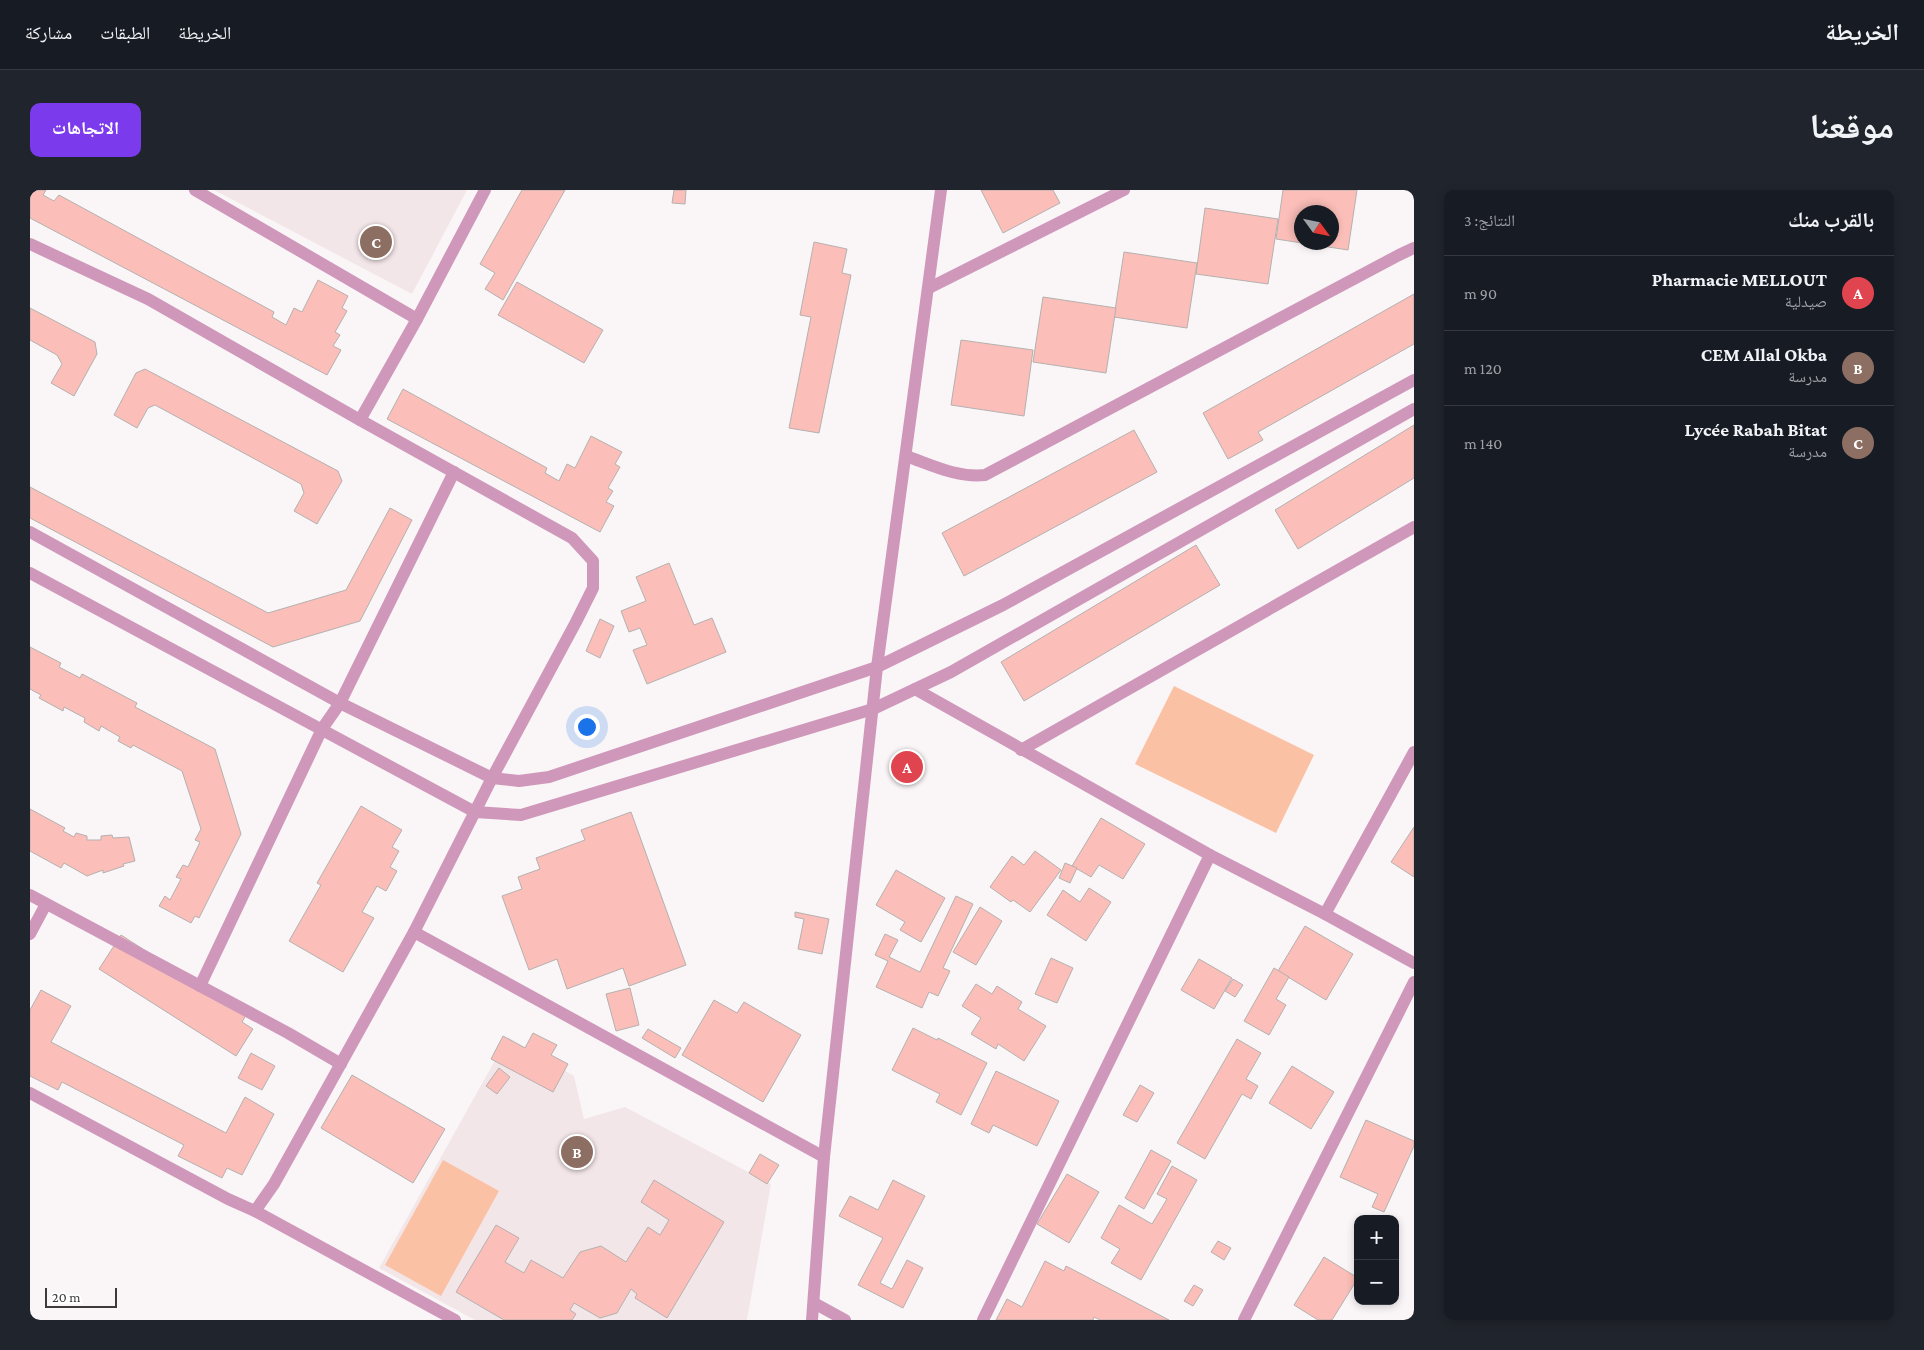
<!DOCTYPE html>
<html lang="ar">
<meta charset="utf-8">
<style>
:root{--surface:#171b24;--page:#20242c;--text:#f1f3f6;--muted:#9ea1a6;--line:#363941;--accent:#7c3aed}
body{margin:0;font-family:"Crimson Pro","Noto Naskh Arabic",serif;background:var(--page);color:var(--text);direction:rtl}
.controls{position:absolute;right:15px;bottom:15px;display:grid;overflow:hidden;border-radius:10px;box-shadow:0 2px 8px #0003}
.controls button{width:45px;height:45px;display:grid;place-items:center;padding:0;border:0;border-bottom:1px solid var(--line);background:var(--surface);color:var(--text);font:25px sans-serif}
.compass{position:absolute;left:1264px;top:15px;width:45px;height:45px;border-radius:50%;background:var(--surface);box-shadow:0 2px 8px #0003;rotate:123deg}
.scale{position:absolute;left:15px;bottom:12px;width:72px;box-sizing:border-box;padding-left:5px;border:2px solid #3c3a3b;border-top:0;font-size:14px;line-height:18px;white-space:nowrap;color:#3c3a3b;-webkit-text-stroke:4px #fff;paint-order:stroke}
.you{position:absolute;left:556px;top:536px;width:18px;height:18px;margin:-12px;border:4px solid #fff;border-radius:50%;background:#1a73e8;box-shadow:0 0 0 8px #1a73e833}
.badge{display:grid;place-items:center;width:32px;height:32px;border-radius:50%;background:var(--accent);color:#fff;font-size:16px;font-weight:700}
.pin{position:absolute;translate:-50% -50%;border:2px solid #fff;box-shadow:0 1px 5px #0006}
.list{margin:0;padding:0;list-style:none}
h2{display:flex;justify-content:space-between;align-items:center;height:65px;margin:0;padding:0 20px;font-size:21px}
h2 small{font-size:16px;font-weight:400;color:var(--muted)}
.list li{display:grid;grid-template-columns:32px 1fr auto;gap:15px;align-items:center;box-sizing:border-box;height:75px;padding:0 20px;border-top:1px solid var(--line)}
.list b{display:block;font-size:19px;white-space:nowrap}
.list p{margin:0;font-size:16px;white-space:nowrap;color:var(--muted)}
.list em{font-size:16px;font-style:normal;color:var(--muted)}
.map{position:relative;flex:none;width:1384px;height:1130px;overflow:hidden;direction:ltr;border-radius:10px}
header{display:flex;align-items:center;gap:30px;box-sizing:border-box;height:70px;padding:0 25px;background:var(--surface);border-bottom:1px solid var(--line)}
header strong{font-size:24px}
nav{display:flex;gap:28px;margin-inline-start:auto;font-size:18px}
.intro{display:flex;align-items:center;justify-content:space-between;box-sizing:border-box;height:120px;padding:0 30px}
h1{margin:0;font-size:35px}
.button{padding:12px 22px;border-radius:10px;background:var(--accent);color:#fff;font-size:18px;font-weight:700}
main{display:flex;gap:30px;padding:0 30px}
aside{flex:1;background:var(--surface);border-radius:10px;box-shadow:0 2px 8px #0003}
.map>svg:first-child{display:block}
.built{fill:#f3e6e9}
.green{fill:#fbc1a5}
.building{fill:#fbbeb8;stroke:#b4b1b0;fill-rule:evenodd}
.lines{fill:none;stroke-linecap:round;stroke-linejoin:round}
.minor{stroke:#cf98bb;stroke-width:12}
</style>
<header>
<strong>الخريطة</strong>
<nav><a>الخريطة</a><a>الطبقات</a><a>مشاركة</a></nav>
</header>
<div class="intro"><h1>موقعنا</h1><a class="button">الاتجاهات</a></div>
<main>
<aside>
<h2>بالقرب منك<small>النتائج: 3</small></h2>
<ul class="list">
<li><span class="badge" style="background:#e0444e">A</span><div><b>Pharmacie MELLOUT</b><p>صيدلية</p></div><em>90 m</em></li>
<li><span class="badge" style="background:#8d6e63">B</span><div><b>CEM Allal Okba</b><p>مدرسة</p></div><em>120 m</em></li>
<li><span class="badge" style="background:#8d6e63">C</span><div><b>Lycée Rabah Bitat</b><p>مدرسة</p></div><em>140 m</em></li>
</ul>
</aside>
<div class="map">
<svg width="1384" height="1130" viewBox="0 0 1384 1130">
<rect width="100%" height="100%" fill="#faf6f7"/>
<!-- built -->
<g class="built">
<polygon points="184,0 437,0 382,104"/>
<polygon points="478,847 544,886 554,929 595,917 741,994 717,1130 445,1130 349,1078"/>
</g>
<!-- green -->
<g class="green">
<polygon points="1144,496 1284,565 1246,643 1105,574"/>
<polygon points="413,970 469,1001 411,1106 355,1075"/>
</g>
<!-- building -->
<g class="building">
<polygon points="0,0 16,0 13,5 24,11 29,5 244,122 242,127 256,135 264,118 272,122 288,90 318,106 312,118 317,121 305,142 310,145 303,156 311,160 297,185 0,28"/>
<polygon points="492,0 535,0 473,110 455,99 465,83 450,74"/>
<polygon points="644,0 656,0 655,14 642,13"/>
<polygon points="951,0 1023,0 1030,13 973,43"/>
<path d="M1253,0H1327L1318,60L1246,49ZM1272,22H1302V52H1272Z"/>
<polygon points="1175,18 1248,29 1238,94 1166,84"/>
<polygon points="784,52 817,59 812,83 821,85 789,243 759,238 781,127 770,125"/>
<polygon points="1094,62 1167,73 1157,138 1084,127"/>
<polygon points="487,92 573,140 554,173 468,125"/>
<polygon points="1384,104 1384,154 1228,242 1233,250 1198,269 1173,223"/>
<polygon points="1013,107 1086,118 1076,183 1003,172"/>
<polygon points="0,118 65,152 67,164 44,206 21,193 32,174 27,165 0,150"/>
<polygon points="931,150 1003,160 994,226 921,215"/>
<polygon points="115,179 308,281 312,291 287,334 264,321 274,303 271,294 125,215 118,218 107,238 84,225 106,183"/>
<polygon points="373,199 517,278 515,283 529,291 537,274 545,278 561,246 592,262 585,274 590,277 578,298 583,301 576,312 584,316 570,342 357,229"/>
<polygon points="1384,235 1384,288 1268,359 1245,320"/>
<polygon points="1104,240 1127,282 934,386 912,343"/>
<polygon points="0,297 238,423 316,400 360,318 382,330 330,431 243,457 0,328"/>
<polygon points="1166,355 1190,395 994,511 971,472"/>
<polygon points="639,373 664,435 682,428 696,462 617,494 603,460 617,455 610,438 599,442 591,421 616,411 606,387"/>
<polygon points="570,429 584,436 570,468 556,461"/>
<polygon points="0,457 31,473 29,477 50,488 52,484 107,513 105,517 185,559 211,644 169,728 165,726 161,733 129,716 135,706 140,710 151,689 146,687 153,675 158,677 170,652 165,650 171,639 152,581 103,555 101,558 88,551 90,547 71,536 69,541 54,532 55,528 34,517 33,521 9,508 11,505 0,499"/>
<polygon points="331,616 372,640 362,657 369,661 360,677 367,681 356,701 347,696 332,722 344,728 313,782 259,751 291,695 287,693"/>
<polygon points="0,619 35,638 33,641 44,647 46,643 57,646 57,650 71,650 71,646 82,645 83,648 99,647 105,671 93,674 94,676 73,683 73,680 57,686 34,673 31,678 0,661"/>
<polygon points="601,622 656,775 599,796 593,778 537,799 527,769 499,780 472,706 492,699 488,687 510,679 506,668 555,650 551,640"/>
<polygon points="1071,628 1115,654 1093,689 1069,675 1061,687 1042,676"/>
<polygon points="1384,637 1384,687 1361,672"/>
<polygon points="1005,661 1031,680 1000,722 983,710 981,712 960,697 982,666 994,675"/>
<polygon points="1035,673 1047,678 1040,693 1029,688"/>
<polygon points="866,680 915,708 891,752 870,740 875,732 846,715"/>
<polygon points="1059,698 1081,712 1056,751 1017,725 1033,700 1050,712"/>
<polygon points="926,706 943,714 913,778 920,781 908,806 899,802 892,818 846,797 858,771 845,765 855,744 868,750 859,767 890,782"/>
<polygon points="950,717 972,731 946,775 923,762"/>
<polygon points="765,722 799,729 792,764 768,759 774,729 765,727"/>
<polygon points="1275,736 1323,764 1296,810 1248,781"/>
<polygon points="91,745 216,825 212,832 223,839 206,866 69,779"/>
<polygon points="1021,768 1043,778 1027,813 1005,804"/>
<polygon points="1169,769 1202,788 1184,819 1151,800"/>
<polygon points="1244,778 1259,787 1246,809 1256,815 1239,845 1214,831"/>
<polygon points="1203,789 1213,795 1205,807 1195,801"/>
<polygon points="946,794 962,804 967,796 992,812 988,819 1016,836 994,871 968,854 966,859 941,844 951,828 932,816"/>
<polygon points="600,798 609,835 586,841 576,804"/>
<polygon points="11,800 41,816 21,852 196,943 215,907 244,924 212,985 197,978 192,988 148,966 154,955 32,892 28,900 0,886 0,820"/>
<polygon points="684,810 707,823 714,812 771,845 733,912 652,865"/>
<polygon points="883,838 907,850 908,848 957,873 931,925 906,912 910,904 862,880"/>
<polygon points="618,839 651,858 645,868 612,848"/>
<polygon points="503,843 527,855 521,865 538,874 523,902 461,869 473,846 495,858"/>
<polygon points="1207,849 1231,863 1216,889 1228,896 1221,909 1212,904 1175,969 1147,953"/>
<polygon points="221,863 245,876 232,900 208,888"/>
<polygon points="1262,876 1304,902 1281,939 1239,913"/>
<polygon points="469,878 480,887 467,904 456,896"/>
<polygon points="966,881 1029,911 1007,956 963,935 959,943 941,934"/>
<polygon points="322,885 415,939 383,993 291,938"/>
<polygon points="1110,895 1124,903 1107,932 1093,925"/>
<polygon points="1336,930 1384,951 1384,956 1354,1022 1342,1017 1348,1004 1310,987"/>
<polygon points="1121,960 1141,971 1114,1019 1095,1008"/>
<polygon points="730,964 749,975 737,994 719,983"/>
<polygon points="1142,976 1167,990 1111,1090 1081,1073 1090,1059 1071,1048 1089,1015 1122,1034 1137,1009 1127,1004"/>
<polygon points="1037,984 1069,1002 1039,1053 1007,1034"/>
<polygon points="624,990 694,1032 637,1128 605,1108 607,1104 601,1099 587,1123 570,1128 544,1113 540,1120 546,1124 542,1130 474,1130 426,1102 466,1035 489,1048 475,1072 494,1083 501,1070 533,1088 550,1062 571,1056 596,1072 618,1037 630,1045 639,1030 611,1012"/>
<polygon points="863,990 895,1006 850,1093 862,1099 877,1070 893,1078 873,1118 828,1095 853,1048 809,1026 820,1006 848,1020"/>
<polygon points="1188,1051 1201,1058 1194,1070 1181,1062"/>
<polygon points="1294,1067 1328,1088 1302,1130 1288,1130 1264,1115"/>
<polygon points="1015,1071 1034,1081 1036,1076 1139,1130 1070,1130 1064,1127 1063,1130 966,1130 977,1109 992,1117"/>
<polygon points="1164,1095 1173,1100 1163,1116 1154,1111"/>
</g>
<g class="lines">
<!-- minor -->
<g class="minor">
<polyline points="165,0 387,129"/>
<polyline points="0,54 118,109 330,230 542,348 563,371 563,398 546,432 462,588 384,742 244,994 225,1021 198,1009 0,903"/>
<polyline points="899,98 1094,0"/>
<polyline points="330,230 387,129 455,0"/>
<path d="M876,266C902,275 927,288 955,285L1369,65L1384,58"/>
<polyline points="0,342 310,513 462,588 489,591 519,587 847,477 973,415 1384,190"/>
<polyline points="0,383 445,622 491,625 843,519 921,482 1384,219"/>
<polyline points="885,499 1180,665 1295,724 1384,773"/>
<polyline points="991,560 1384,337"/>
<polyline points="0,705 258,843 311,874"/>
<polyline points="1295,724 1384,562"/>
<polyline points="384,742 794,967"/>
<polyline points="0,744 16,714"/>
<polyline points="170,796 292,539 310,513 424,282"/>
<polyline points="225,1021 425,1130"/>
<polyline points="784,1113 815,1130"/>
<polyline points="782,1130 794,967 847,477 911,0"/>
<polyline points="953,1130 1180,665"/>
<polyline points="1214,1130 1384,792"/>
</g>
</g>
</svg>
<div class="controls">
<button>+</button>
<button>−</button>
</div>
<svg class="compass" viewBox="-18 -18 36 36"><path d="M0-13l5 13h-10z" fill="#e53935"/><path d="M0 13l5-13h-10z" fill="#9ea1a6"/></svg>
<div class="scale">20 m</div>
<div class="you"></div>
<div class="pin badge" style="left:877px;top:577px;background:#e0444e">A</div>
<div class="pin badge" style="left:547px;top:962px;background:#8d6e63">B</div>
<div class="pin badge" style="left:346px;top:52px;background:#8d6e63">C</div>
</div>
</main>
